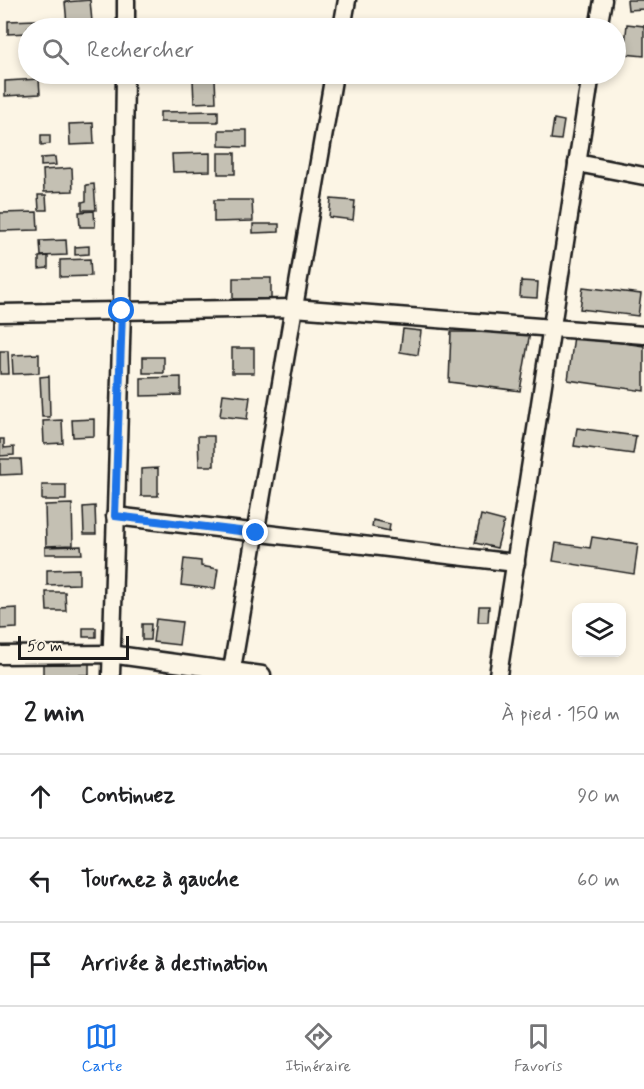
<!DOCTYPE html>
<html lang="fr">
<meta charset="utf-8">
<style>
:root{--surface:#fff;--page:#f2f2f2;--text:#202124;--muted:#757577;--line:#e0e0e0;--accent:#1a73e8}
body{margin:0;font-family:Mynerve,sans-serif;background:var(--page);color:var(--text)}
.controls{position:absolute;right:18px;bottom:18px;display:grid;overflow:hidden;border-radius:12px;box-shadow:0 3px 9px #0003}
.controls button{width:54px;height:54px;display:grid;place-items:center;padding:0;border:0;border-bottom:2px solid var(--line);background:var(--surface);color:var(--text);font:30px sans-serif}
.scale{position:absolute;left:18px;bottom:15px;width:111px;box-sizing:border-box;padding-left:6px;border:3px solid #1c1c1c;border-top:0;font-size:16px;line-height:21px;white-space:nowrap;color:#1c1c1c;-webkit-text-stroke:4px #fcf5e5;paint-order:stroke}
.stop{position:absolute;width:18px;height:18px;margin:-14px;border:4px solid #1a73e8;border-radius:50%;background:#fff}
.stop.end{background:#1a73e8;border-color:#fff;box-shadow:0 2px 6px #0008}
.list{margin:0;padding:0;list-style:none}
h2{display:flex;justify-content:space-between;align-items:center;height:78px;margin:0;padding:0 24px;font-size:26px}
h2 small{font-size:20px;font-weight:400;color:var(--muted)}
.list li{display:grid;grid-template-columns:39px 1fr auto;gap:18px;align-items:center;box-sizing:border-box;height:84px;padding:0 24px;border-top:2px solid var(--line)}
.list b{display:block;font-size:22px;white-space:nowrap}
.list em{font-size:20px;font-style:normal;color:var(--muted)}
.icon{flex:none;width:33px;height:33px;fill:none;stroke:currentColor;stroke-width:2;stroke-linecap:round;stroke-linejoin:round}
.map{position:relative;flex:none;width:644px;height:675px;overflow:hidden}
.search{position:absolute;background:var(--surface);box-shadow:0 3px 9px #0003;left:18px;right:18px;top:18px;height:66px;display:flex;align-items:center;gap:15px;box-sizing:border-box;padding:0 21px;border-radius:33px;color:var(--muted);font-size:22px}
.sheet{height:330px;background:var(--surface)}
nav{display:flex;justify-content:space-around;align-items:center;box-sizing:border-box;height:84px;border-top:2px solid var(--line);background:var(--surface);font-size:16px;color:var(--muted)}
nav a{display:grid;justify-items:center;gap:3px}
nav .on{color:var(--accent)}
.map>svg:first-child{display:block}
.building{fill:#c4c0b3;stroke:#1c1c1c;stroke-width:1.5}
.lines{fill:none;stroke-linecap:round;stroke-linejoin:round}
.street-casing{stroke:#1c1c1c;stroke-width:21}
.street{stroke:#fcf5e5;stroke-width:16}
.route{stroke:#1a73e8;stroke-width:8}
</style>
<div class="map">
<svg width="644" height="675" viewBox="0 0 644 675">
<rect width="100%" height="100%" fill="#fcf5e5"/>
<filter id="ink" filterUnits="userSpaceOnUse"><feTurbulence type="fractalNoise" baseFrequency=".0167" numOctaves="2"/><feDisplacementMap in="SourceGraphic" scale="12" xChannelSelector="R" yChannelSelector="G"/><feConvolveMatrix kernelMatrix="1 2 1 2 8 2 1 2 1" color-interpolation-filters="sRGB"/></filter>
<g filter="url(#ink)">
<!-- building -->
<g class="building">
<polygon points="90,0 92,22 67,24 65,2"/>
<polygon points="627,0 644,0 644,9 628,10"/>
<polygon points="36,20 36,28 28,28 28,33 8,34 8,21"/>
<polygon points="627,24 644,26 644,56 624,54"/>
<polygon points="39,79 40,94 5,96 5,81"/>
<polygon points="215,79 216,102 194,103 193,80"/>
<polygon points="218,111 218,122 160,122 160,112"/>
<polygon points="554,119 564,121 561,140 551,139"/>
<polygon points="93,123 94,144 70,145 69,124"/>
<polygon points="219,130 247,130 247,147 219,146"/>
<polygon points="41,135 50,135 50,144 41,145"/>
<polygon points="210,153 210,171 173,172 172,154"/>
<rect x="218" y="153" width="17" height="21"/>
<polygon points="55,157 56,165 41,166 41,158"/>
<polygon points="72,168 73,191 44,192 43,170"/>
<polygon points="94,184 96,210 82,210 82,202 86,201 86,185"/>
<polygon points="38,195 46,195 47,210 39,210"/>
<polygon points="331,199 355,201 353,220 329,217"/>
<polygon points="214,200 252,200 253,221 214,222"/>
<polygon points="94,211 95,227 80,227 79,212"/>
<polygon points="37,212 38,230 0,231 0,213"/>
<polygon points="253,224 279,224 279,232 253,233"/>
<polygon points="66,240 67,255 41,256 40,241"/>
<polygon points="89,246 89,254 75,255 75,247"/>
<polygon points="48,256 48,268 39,269 39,257"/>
<polygon points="90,259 91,276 60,277 60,260"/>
<rect x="233" y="278" width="38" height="21"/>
<polygon points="521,281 538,282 537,298 520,297"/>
<polygon points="583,287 641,294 638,316 580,309"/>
<polygon points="403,329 421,331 418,355 400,352"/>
<polygon points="451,332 530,332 520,391 449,382"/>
<polygon points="574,336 644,346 644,391 568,380"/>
<rect x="232" y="348" width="22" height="25"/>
<polygon points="0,351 8,351 9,374 0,374"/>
<polygon points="39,354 39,373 13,374 12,355"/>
<rect x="143" y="357" width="21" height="16"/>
<polygon points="49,376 50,417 42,417 40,377"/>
<polygon points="181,377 181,395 141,396 141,378"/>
<polygon points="223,394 250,397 247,419 220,416"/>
<polygon points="94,419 94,436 73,437 72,420"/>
<polygon points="62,420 63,443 44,444 43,421"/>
<polygon points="577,428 636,436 633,454 574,446"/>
<polygon points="198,436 214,436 214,466 199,466"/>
<polygon points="0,439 4,439 4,448 14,447 14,455 0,456"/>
<polygon points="0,459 21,459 22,474 0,475"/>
<polygon points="158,468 158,496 141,496 141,469"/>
<rect x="42" y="485" width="24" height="15"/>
<polygon points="72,504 73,545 46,546 45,505"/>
<polygon points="95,506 96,534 84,534 83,507"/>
<polygon points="481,515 504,521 497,548 475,543"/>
<polygon points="373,520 390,524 389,531 372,527"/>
<polygon points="592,537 638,544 634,574 553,561 556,543 590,548"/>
<polygon points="81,546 82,554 45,554 45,547"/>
<polygon points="184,559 201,561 201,566 218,569 215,589 181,585"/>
<polygon points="79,569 79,584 47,585 47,570"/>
<polygon points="46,592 65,592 66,611 47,611"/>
<polygon points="479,606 489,606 488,622 478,622"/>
<polygon points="17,608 17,628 0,629 0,609"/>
<polygon points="156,619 182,622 179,645 153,642"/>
<polygon points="142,624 151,624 150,640 142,640"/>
<rect x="83" y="628" width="13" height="9"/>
<polygon points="89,663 89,675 43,675 43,664"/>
</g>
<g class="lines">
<defs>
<g id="street">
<polyline points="126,28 126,0"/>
<polyline points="342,28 347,0"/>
<polyline points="598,28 603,0"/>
<polyline points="577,163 644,176"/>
<polyline points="0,313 294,308 644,335"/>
<polyline points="115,516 516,563"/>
<polyline points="0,655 110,654 262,675"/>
<polyline points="111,675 122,311 125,74"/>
<polyline points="231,675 334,74"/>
<polyline points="498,675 591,74"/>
</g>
</defs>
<!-- street casing -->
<use href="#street" class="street-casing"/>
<!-- street -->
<use href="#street" class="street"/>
</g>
</g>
<g class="lines" filter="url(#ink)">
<!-- route -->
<polyline class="route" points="122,311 115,516 256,533"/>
</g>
</svg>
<div class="controls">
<button><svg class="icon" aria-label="layers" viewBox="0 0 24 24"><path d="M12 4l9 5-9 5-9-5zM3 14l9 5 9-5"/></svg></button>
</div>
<div class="scale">50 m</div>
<div class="stop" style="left:122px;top:311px"></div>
<div class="stop end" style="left:256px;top:533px"></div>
<div class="search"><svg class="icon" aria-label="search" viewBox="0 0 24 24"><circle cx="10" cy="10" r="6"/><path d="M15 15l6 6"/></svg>Rechercher</div>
</div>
<section class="sheet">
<h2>2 min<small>À pied · 150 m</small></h2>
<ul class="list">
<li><svg class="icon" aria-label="ahead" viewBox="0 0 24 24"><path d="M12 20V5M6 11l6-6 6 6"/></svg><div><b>Continuez</b></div><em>90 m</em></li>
<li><svg class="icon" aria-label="left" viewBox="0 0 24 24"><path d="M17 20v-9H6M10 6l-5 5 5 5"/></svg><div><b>Tournez à gauche</b></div><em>60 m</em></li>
<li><svg class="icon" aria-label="arrive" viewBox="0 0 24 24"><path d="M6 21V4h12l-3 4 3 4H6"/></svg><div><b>Arrivée à destination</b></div></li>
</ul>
</section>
<nav>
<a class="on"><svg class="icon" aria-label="map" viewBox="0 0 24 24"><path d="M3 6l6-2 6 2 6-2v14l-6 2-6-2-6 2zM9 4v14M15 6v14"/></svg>Carte</a>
<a><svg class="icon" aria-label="directions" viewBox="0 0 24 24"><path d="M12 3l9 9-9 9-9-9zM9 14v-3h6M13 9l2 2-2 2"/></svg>Itinéraire</a>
<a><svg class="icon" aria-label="saved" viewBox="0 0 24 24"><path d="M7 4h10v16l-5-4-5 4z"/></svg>Favoris</a>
</nav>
